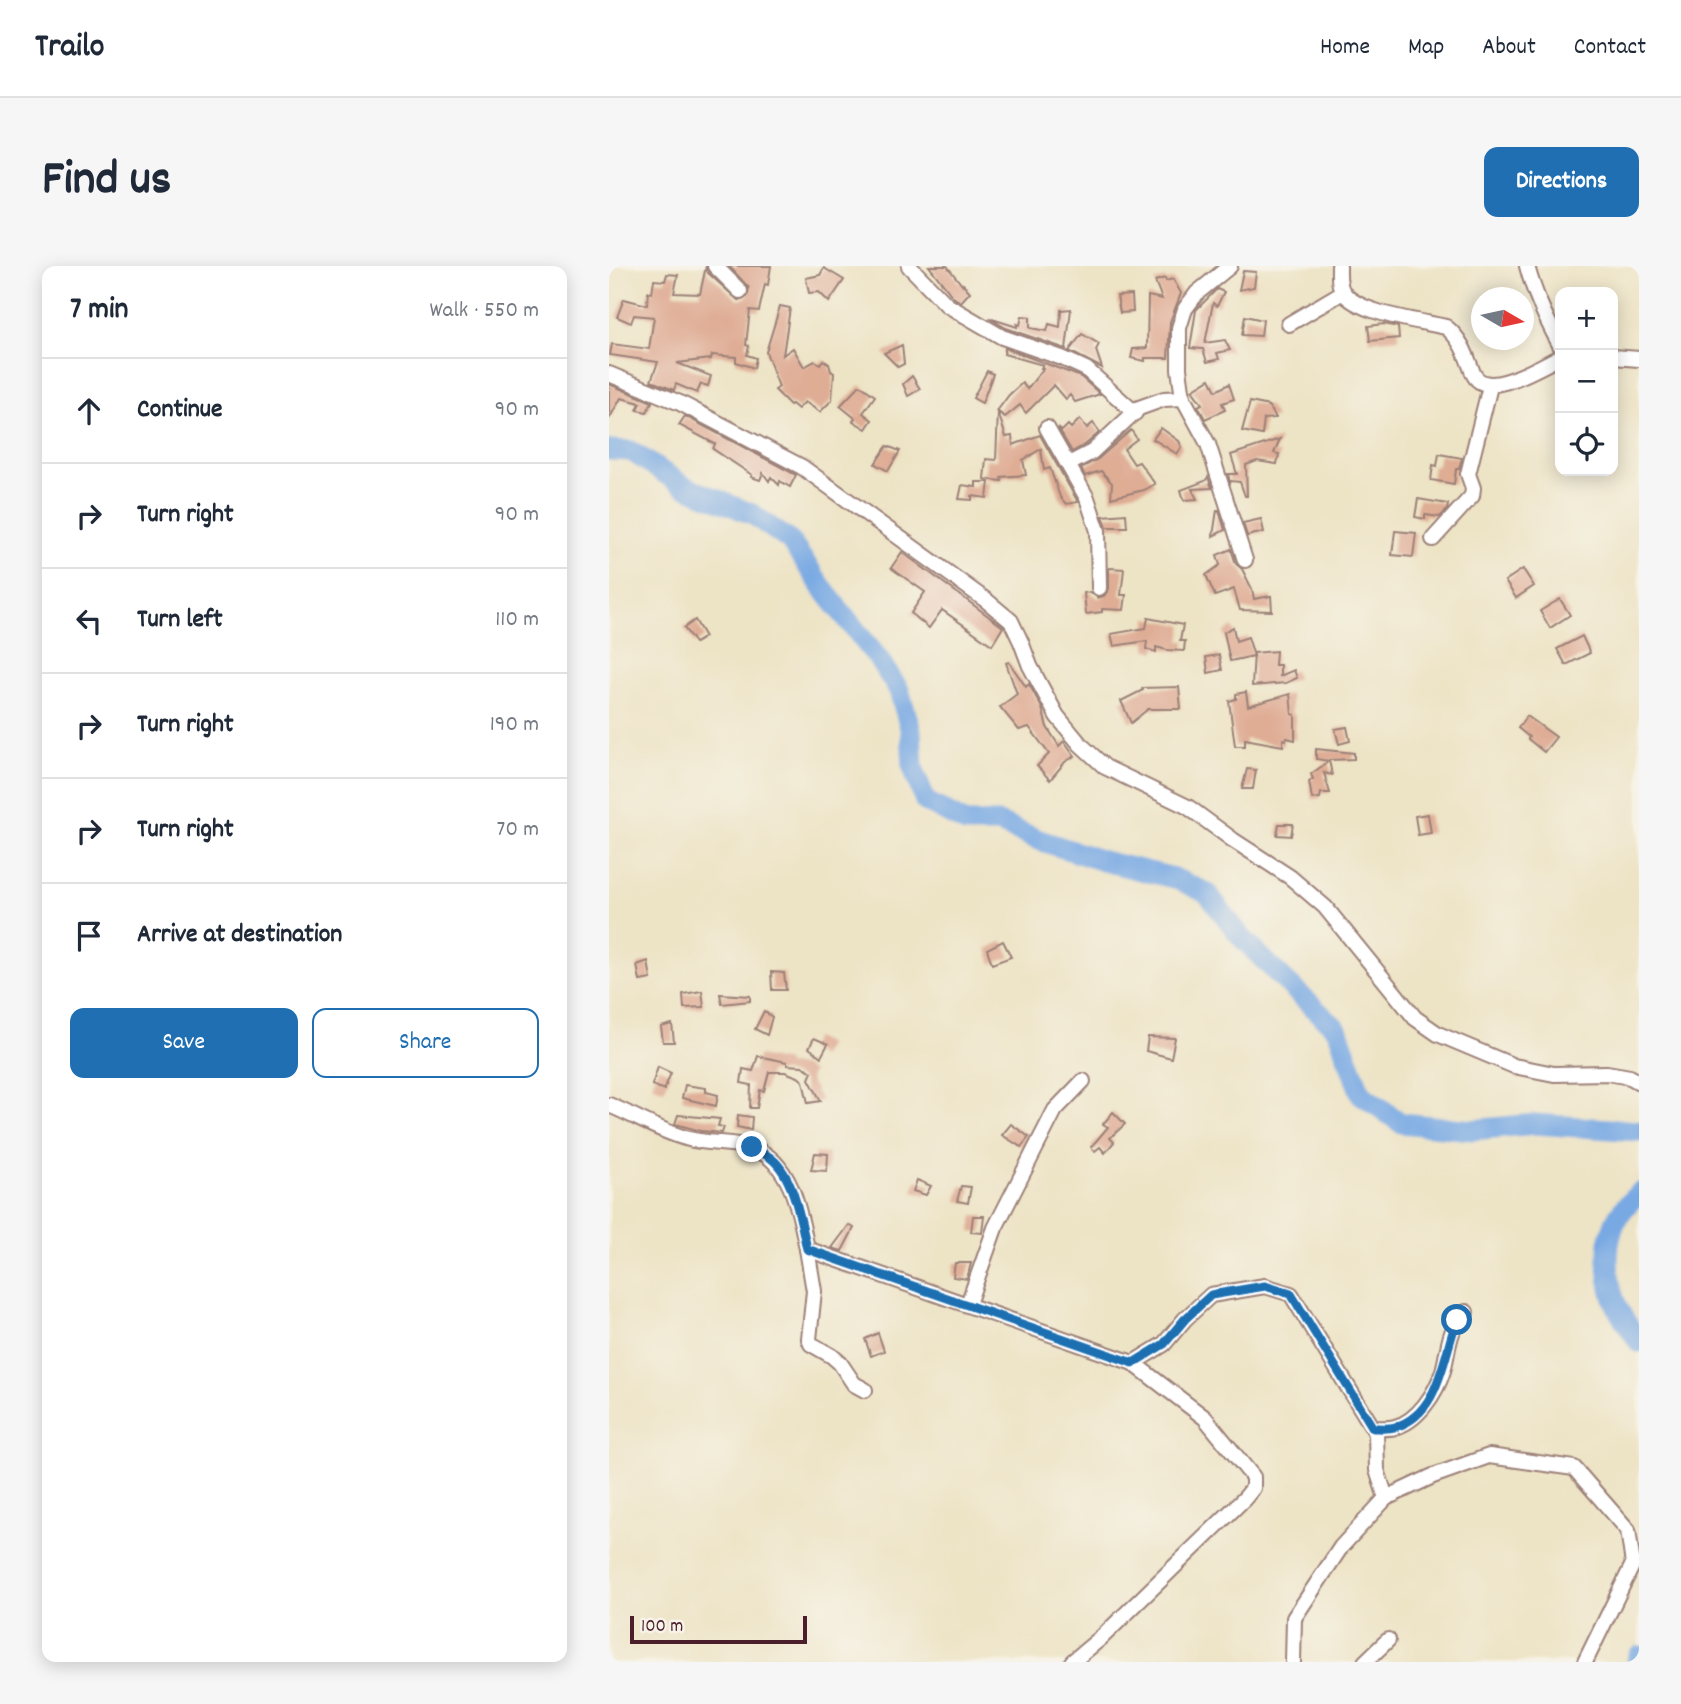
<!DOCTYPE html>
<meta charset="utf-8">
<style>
:root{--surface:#fff;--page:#f6f6f7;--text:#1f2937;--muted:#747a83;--line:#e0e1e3;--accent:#1f6fb2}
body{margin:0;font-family:Dekko,sans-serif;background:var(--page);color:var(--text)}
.controls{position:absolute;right:21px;top:21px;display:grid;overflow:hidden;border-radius:14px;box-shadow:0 4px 18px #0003}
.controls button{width:63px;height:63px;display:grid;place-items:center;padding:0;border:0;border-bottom:2px solid var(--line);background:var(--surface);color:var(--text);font:35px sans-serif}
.compass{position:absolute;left:862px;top:21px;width:63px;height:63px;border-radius:50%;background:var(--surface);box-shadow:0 4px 18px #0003;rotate:99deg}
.scale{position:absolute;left:21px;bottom:18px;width:177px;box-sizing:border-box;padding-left:7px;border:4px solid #4a1f2b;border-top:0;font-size:19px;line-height:24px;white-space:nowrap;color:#4a1f2b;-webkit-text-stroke:5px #f7f3e8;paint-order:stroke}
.stop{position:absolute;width:21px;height:21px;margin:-16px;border:5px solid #1f6fb2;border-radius:50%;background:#fff}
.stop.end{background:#1f6fb2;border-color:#fff;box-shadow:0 2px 7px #0008}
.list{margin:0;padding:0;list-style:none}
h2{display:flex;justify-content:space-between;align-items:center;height:91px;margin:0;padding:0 28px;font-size:30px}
h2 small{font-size:23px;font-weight:400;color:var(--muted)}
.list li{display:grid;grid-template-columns:46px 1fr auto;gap:21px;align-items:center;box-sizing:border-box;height:105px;padding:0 28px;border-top:2px solid var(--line)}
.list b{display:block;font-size:26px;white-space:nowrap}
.list em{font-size:23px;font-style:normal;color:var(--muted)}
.actions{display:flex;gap:14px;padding:21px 28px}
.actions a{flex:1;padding:16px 0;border:2px solid var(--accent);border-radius:14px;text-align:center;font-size:24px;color:var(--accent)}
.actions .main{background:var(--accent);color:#fff}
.icon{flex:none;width:38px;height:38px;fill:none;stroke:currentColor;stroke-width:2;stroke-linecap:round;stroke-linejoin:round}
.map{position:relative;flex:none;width:1030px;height:1396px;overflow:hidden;border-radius:14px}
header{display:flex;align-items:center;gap:42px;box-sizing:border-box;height:98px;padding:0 35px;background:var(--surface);border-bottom:2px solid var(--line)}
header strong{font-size:33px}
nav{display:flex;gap:38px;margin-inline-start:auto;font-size:24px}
.intro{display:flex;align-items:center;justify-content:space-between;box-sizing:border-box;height:168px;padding:0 42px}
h1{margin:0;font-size:49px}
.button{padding:18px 32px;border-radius:14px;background:var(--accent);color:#fff;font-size:24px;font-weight:700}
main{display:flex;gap:42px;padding:0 42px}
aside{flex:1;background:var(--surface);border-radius:14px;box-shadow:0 4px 18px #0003}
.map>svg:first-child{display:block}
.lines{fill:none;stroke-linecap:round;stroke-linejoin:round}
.river{stroke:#78a9e3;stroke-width:21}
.building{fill:#dfac94}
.minor-casing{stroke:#9c8178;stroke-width:18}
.minor{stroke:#fff;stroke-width:14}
.route{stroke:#1f6fb2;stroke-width:9}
</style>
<header>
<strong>Trailo</strong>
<nav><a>Home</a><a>Map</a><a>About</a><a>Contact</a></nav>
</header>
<div class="intro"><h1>Find us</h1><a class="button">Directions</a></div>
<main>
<aside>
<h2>7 min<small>Walk · 550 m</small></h2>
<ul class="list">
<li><svg class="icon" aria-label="ahead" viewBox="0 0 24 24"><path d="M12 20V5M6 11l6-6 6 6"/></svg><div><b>Continue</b></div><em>90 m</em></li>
<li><svg class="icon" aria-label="right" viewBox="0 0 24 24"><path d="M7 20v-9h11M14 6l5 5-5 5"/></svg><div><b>Turn right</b></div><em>90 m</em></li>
<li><svg class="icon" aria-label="left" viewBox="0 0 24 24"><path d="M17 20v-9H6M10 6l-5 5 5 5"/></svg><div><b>Turn left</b></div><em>110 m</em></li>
<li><svg class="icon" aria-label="right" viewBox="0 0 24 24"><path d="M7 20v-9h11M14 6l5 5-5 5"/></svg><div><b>Turn right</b></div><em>190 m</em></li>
<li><svg class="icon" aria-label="right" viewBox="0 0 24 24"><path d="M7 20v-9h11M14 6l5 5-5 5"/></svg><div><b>Turn right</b></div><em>70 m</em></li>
<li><svg class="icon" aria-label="arrive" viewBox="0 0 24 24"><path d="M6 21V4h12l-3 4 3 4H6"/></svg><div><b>Arrive at destination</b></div></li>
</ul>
<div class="actions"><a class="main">Save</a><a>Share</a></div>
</aside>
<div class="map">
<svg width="1030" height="1396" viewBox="0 0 1030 1396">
<rect width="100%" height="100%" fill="#f7f3e8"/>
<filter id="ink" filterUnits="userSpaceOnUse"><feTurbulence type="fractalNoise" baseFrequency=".0143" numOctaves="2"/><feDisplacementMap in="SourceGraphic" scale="14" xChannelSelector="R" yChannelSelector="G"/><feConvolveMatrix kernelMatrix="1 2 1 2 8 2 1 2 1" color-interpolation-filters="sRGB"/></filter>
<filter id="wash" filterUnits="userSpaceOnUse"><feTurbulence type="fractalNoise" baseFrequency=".00686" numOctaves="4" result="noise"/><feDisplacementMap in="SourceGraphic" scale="28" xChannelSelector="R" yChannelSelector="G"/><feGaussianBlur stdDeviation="1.57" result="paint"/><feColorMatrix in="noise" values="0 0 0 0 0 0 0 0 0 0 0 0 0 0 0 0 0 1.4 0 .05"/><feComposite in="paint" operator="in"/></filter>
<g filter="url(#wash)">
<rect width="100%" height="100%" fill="#ede3c5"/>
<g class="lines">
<!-- river -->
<g class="river">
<polyline points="0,184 22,185 75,220 143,248 181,275 218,328 268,391 290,424 302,465 304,501 316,535 357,557 390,557 430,574 494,595 565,612 598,627 633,672 676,715 728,763 752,828 792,857 863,864 926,858 1030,865"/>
<path d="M1030,927C1019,937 1008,948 1004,962C995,985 999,1021 1009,1043C1015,1054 1023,1065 1030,1076"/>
<polyline points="1028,1396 1030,1390"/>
</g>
</g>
<g id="blocks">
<!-- building -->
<g class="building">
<polygon points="97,0 99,7 129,34 138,31 140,22 120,0 162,0 159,19 156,18 150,45 141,44 137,79 140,80 138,89 147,92 145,102 127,96 127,91 103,89 102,93 68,97 102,110 99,120 92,118 88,127 67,118 65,124 42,115 49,96 1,89 3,78 40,83 45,51 25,49 22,57 8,51 15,33 38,39 39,26 43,27 45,14 56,15 58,8 69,9 65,27 91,28"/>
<polygon points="320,0 338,0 353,19 354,18 361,26 352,36 344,31"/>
<polygon points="215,2 235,14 220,36 210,26 200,27 197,12 211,9"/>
<polygon points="634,5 647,6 645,21 630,24"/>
<polygon points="556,12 557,15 564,13 572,27 561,56 559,92 536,92 536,95 522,92 524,83 538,82 539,30 553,33 546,15"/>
<polygon points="608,23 615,26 608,40 604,37 596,77 616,74 621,84 608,87 610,93 598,96 594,83 581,82 587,44"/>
<polygon points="523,29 524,46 511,47 508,30"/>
<polygon points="171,40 181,42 174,89 184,82 195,101 206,95 211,98 214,94 220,98 222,105 225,107 223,134 211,146 196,136 189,143 183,138 181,139 166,124 170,121 157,86"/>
<polygon points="462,43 457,83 397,62 380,52 408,61 408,58 411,59 413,50 421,51 421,62 438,65 440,58 451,61 452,44"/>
<polygon points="636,50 654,54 652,70 633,69"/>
<polygon points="775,58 789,61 790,72 761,75 759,60"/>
<polygon points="473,68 490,78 487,84 493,102 460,85"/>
<polygon points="293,79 295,98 289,101 275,87"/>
<polygon points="396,82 472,111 491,128 466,136 461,129 457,133 445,119 417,147 411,139 396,151 388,145 400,129 413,117 418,123 434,103 432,102 434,99 395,88"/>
<polygon points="378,105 384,108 373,137 364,132"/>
<polygon points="303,110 311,123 299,130 294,118"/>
<polygon points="601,113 607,125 620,118 625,133 613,137 616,144 596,153 589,140 593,138 583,124"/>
<polygon points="0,118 43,136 38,146 28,144 31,137 12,132 0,153"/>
<polygon points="251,119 266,130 254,147 263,154 257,163 244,155 246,152 231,140"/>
<polygon points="641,136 660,140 667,152 655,153 653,169 633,165"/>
<polygon points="389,146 397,171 403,170 404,179 431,169 469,236 457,238 451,231 441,202 435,204 432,183 414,194 417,209 392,211 393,215 375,213 377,193 387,194"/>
<polygon points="76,150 187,209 181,221 171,215 170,219 162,211 160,215 154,207 151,214 142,211 143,209 104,183 106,178 70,159"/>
<polygon points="471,153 478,162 484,157 491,166 477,178 463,186 449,162 453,165 459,159 462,162"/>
<polygon points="552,162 570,175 573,181 568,188 544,173"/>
<polygon points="522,164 528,173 515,183 525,198 530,196 546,218 535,224 502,232 503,217 492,205 476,210 472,202 489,193"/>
<polygon points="671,173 665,187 670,188 668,198 648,195 637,199 638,230 636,230 631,216 622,215 621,217 619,208 628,208 622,189"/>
<polygon points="278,180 291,185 279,205 266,198"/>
<polygon points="830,188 853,192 850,203 847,203 845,218 822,214 824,199 828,200"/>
<polygon points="599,211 603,222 583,223 588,233 575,234 572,224 596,215"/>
<polygon points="367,216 380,216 378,232 363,230 363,234 350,233 353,219 367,221"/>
<polygon points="809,233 839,238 838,244 831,251 816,249 816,253 806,251"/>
<polygon points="608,244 610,244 616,264 604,270"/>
<polygon points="517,248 518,261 498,261 494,250"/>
<polygon points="652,253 655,266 638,270 634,257"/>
<polygon points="786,265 807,267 804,291 783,289"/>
<polygon points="622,283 627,298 633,303 643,323 645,333 662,330 663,345 631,344 625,323 606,330 597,309 611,299 608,289"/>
<polygon points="293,286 394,361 383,379 333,344 320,362 302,347 316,326 282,302"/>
<polygon points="500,302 515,303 512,329 517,329 515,344 493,343 493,346 477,348 475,327 481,326 489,332 495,330 500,323"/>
<polygon points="914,303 925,320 907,332 896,315"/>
<polygon points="951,333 961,349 941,362 931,345"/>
<polygon points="539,352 574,359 571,375 576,375 575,385 558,384 547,381 547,386 537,383 538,375 505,380 502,368 537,362"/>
<polygon points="86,354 96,371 86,377 75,362"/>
<polygon points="624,361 627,375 639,371 645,390 621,395 615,366"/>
<polygon points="973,370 981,387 957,399 948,383"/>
<polygon points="667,385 666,399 671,399 671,410 685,404 688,412 677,417 643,420 645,387"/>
<polygon points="610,389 613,404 599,407 597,391"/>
<polygon points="400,396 417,421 420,418 433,442 438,461 450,480 455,475 466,490 456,496 441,514 428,500 440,488 420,461 410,464 391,441 408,428 397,397"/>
<polygon points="570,421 572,443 539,443 522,457 512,435 534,424 533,422"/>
<polygon points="637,426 639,440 681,428 683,448 686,449 686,474 678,472 677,474 674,473 674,480 636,473 636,480 626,480 620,435 627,433 627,428"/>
<polygon points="918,450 947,471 935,486 919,473 920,471 909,462"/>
<polygon points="738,461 741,475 730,478 726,463"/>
<polygon points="707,483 745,487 745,493 720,494 723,509 715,507 721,527 712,527 711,532 703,533 700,515 704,513 702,508 720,495 707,493"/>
<polygon points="638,503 647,504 644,523 633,523"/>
<polygon points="819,548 822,567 809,569 806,550"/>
<polygon points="670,558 684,558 682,570 668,569"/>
<polygon points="394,675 402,691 383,698 378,683"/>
<polygon points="39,695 42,713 31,715 28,699"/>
<polygon points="162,706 175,707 177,724 163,724"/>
<polygon points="93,725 95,741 75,742 74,728"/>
<polygon points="111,728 141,730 141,735 113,738"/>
<polygon points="155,745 163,751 158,769 146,763"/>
<polygon points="63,758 65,776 54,776 52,761"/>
<polygon points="539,771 566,772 562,792 537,785"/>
<polygon points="205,772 219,778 212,791 200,782"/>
<polygon points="149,790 178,796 178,799 193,800 203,806 200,813 212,835 199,837 194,815 189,811 176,806 160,806 155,825 151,824 148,842 141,842 142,819 132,817 134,803 144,805"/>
<polygon points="49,801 62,807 55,824 43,819"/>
<polygon points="76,819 97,822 97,826 109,829 107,840 73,832"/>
<polygon points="504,846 516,858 501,872 505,876 496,887 491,881 486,885 482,881 499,861 494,858"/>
<polygon points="69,849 111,853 109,860 115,861 113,867 92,865 66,858"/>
<polygon points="129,849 143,851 142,864 128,861"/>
<polygon points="402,858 420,871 412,881 393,869"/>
<polygon points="206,887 219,888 218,905 202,904"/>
<polygon points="308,914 322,920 317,929 304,925"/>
<polygon points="352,920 362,921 359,937 348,935"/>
<polygon points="364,950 375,950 373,967 362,966"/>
<polygon points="240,959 245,962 233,985 223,982"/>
<polygon points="346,997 362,997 358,1013 344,1011"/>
<polygon points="269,1067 275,1085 262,1090 256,1073"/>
</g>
</g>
</g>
<g filter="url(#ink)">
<use href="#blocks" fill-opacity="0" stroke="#9c8178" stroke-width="2"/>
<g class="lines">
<defs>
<g id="minor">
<polyline points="106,0 131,25"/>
<polyline points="300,0 338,39 393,71 453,92 477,103 526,147"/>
<polyline points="621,0 588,27 576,43 570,62 570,103 574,132 599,178 636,294"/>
<path d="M730,0C730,9 729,19 734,26C749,48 812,55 837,61C853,74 857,89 864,107C876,136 933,99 951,91"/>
<path d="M918,0C925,28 937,53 951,79"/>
<polyline points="680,58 734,26"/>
<polyline points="1004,91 1030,93"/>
<polyline points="0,108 71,137 193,201 378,335 402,355 412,376 421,400 448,450 471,478 496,501 579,541 624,574 681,611 716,641 806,752 829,768 905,800 945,808 998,807 1021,811 1030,816"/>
<polyline points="438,162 478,232 489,265 490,322"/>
<polyline points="460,198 483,186 530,142 555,133 574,132"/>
<polyline points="824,273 863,230 864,222 859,208 881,120"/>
<path d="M0,839C27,850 52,866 80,873C99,878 127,876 144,882C183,896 191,948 198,983L524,1097L555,1078L576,1053L602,1029L656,1020L682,1028L767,1167L768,1204L777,1232L824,1210L880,1190L965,1202L1019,1264L1024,1298L976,1396"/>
<polyline points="198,983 205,1025 200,1073 202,1078 223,1090 231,1097 245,1118 256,1124"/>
<polyline points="359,1038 386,962 446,844 474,815"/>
<path d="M764,1162C771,1162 779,1163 786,1161C809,1155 827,1127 834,1105C840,1083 839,1062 857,1046"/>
<polyline points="463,1396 493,1371 636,1232 644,1222 644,1211 596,1152 524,1097"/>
<polyline points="684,1396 685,1352 732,1281 777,1232"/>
<polyline points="756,1396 779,1374"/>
</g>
</defs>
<!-- minor casing -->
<use href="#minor" class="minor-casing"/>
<!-- minor -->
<use href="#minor" class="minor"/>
</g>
</g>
<g class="lines" filter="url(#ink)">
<!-- route -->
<path class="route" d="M143,881C150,885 157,888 163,893C185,911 192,956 198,983L524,1097L555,1078L576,1053L602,1029L656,1020L682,1028L764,1162C771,1162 779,1163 786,1161C831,1148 834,1090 848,1054"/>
</g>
</svg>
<div class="controls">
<button>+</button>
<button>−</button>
<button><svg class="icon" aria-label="locate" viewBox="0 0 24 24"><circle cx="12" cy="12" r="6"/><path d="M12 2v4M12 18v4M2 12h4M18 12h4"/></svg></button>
</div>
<svg class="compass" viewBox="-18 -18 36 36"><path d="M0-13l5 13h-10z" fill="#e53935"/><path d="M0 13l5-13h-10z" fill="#747a83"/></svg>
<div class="scale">100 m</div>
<div class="stop" style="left:848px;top:1054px"></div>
<div class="stop end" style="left:143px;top:881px"></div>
</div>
</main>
